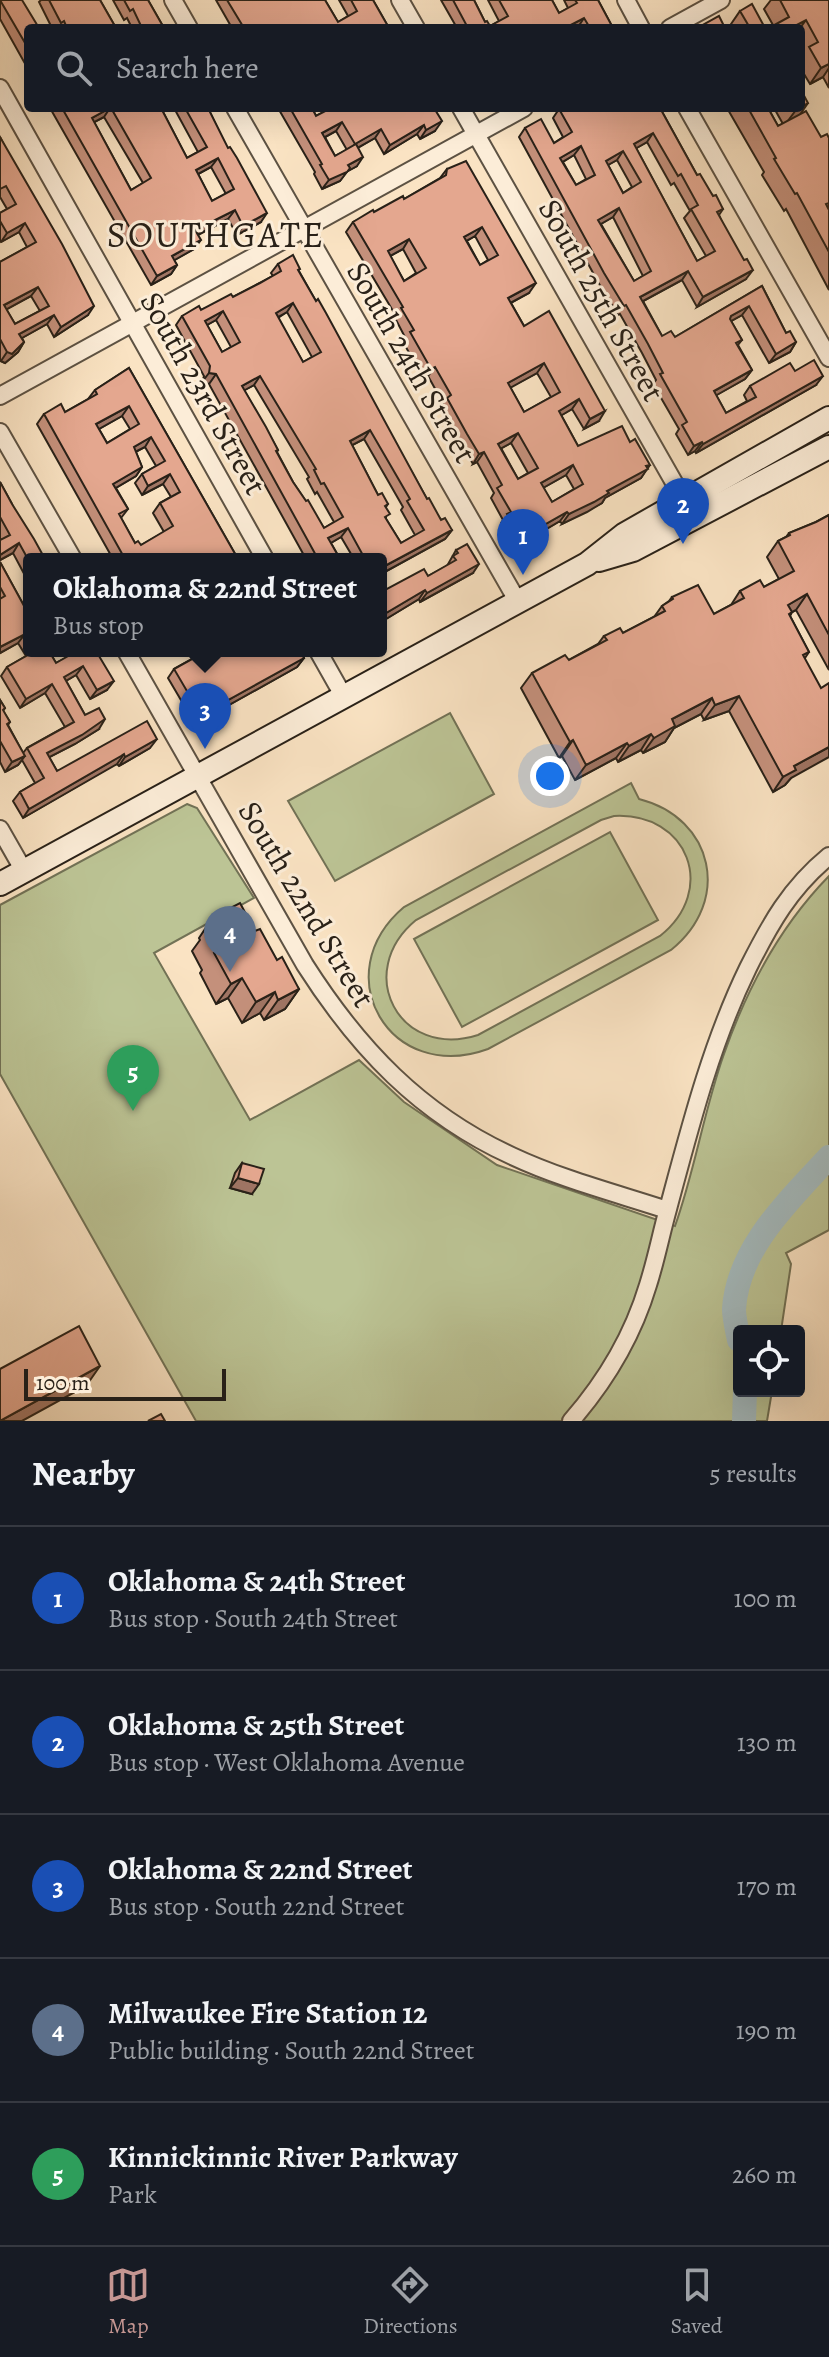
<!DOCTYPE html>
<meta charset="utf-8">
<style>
:root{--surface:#171b24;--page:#20242c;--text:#f1f3f6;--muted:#9ea1a6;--line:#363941;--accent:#c59692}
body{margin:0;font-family:Alegreya,serif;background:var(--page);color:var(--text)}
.controls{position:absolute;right:24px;bottom:24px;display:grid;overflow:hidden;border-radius:8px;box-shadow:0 8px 32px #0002}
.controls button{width:72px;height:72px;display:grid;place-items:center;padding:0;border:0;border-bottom:2px solid var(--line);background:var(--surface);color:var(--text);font:40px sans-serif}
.scale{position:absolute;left:24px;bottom:20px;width:202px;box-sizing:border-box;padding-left:8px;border:4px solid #292118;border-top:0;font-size:22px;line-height:28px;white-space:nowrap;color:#292118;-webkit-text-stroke:6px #fcedd8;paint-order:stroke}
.you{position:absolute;left:550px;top:776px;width:28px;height:28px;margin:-20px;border:6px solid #fff;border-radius:50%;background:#1a73e8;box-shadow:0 0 0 12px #1a73e833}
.badge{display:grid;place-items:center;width:52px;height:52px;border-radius:50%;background:var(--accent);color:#fff;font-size:26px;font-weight:700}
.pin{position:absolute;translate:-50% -66px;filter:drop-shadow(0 2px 4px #0008)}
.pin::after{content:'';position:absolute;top:42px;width:28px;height:24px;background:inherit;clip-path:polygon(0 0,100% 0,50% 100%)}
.popup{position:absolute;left:23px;top:553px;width:364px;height:104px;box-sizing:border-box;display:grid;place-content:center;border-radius:8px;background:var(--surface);filter:drop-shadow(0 2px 6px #0005);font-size:26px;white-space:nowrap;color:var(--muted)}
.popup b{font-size:30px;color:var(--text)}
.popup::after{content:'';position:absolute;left:50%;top:100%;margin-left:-16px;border:16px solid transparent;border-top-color:var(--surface)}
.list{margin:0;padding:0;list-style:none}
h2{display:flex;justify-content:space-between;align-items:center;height:104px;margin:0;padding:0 32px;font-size:34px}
h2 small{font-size:26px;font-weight:400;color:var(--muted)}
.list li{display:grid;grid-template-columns:52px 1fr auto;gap:24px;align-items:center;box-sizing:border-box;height:144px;padding:0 32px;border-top:2px solid var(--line)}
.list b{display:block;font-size:30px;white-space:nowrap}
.list p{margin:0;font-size:26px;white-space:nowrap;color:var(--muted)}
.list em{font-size:26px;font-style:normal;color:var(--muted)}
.icon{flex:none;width:44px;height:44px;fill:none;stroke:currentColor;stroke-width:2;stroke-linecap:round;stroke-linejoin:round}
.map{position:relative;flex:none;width:829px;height:1421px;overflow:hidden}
.search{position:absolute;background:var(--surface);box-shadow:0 8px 32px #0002;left:24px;right:24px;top:24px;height:88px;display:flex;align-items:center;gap:20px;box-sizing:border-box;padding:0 28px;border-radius:8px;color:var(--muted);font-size:30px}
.sheet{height:824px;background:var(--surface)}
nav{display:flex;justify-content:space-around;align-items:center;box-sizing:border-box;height:112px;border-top:2px solid var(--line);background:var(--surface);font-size:22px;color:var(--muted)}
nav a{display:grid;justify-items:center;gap:4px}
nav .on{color:var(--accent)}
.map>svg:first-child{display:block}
.green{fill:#bcc495;stroke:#727256;stroke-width:2;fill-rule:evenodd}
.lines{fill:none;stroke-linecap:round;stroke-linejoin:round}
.river{stroke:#a4bbbf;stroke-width:24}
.minor-casing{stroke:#5d5243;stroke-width:20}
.secondary-casing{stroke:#292118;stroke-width:26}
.minor{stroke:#fcedd8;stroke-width:16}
.secondary{stroke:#fcedd8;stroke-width:22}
.wall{fill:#c4907b;stroke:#292118;stroke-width:2;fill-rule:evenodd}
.shaded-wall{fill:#a07564;stroke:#292118;stroke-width:2}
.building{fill:#e4a78f;stroke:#292118;stroke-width:2;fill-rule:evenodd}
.labels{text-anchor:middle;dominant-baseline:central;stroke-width:6;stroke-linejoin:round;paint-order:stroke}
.street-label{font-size:32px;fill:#292118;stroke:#fcedd8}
.quarter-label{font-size:36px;letter-spacing:2px;fill:#292118;stroke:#fcedd8}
</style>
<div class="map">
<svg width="829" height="1421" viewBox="0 0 829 1421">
<rect width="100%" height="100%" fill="#fae3c3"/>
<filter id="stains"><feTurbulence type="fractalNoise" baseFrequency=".0025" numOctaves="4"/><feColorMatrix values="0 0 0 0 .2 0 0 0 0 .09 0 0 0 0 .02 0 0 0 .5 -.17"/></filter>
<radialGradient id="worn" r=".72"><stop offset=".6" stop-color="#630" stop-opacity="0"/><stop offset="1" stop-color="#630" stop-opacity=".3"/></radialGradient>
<!-- green -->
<g class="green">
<polygon points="450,713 494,794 335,881 288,801"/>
<path d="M631,783L639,799C714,818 732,901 671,950L488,1049C390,1085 325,974 404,907ZM614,816C688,812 718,890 660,936L478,1035C399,1060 353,972 416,920L601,820Z"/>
<path d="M187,804L197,808L254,898L154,953L250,1120L359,1060L404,1102L497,1165L675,1226C695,1170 704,1110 724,1054C747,988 780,926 829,876V1230L786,1253L791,1264L781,1331H739V1391H772L767,1421H196L0,1074V905Z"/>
<polygon points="610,832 658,920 462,1027 414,939"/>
</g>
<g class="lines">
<!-- river -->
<g class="river">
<path d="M739,1340C737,1330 734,1318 734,1309C738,1247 790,1200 829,1157"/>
<polyline points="744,1421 745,1391"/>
</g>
<defs>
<g id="minor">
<polyline points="173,0 189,28"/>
<polyline points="400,0 416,28"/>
<polyline points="626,0 641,28"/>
<polyline points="670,28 721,0"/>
<polyline points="0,88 265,559"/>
<polyline points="235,108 518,602"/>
<polyline points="461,108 688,507"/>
<polyline points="687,108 829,358"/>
<polyline points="0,396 524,108"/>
<polyline points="0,432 73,559"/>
<path d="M126,651L305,965C358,1048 420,1114 512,1156C561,1179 615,1193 667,1210"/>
<polyline points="318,651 344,697"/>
<polyline points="0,829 24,871"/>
<path d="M571,1421C605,1382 633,1335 648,1285C656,1260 661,1234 668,1209C690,1127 711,1044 748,968C770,924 790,888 829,856"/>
</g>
<g id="secondary">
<polyline points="599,560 633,550 829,447"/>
<polyline points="0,884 587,564 625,534 829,418"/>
</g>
</defs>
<!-- minor casing -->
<use href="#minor" class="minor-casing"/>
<!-- secondary casing -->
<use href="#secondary" class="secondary-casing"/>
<!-- minor -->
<use href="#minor" class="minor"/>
<!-- secondary -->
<use href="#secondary" class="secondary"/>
</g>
<!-- wall -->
<g class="wall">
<polygon points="0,0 28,28 28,69 0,19"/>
<polygon points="41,0 100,0 116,28 52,28 39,2"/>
<polygon points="113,0 148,0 164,28 132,28 127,18 124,20"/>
<polygon points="216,0 325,0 338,22 348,16 339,0 373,0 389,28 232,28"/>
<polygon points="441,0 474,0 485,22 490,26 499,21 488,0 552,0 559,13 568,8 564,0 598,0 613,28 457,28"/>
<polygon points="771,0 829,0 829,88 823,77 810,84 801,69 801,58 804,53 801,48 801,28 769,28 773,25 764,9"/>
<polygon points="740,11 765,28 729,28 729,27"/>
<path d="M50,108H161L187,158L198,152L174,108H208L261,222L237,235L228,219L198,235L194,249L174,260L177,265L171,274L151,285ZM104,117L143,183L131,190L94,122ZM211,167L226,194L212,201L198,174Z"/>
<path d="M278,108H312L316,116L326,111L325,108H434L435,131L420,139L417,134L384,154L375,138L358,148L357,166L347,171L340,181L322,189L314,174L315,172ZM336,131L347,150L335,156L325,137Z"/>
<path d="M660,108L697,175L723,209L719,215L746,279L697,307L682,280L643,301L662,336L675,337L762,286L786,333L796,342L790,352L769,363L742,315L731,321L742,340L738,345L752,370L745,379L716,395L726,413L747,401L744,395L750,386L795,371L816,385L696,453L695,451L688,455L676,434L679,429L653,384L656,380L642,353L620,314L618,315L598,282L519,137L525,128L554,143L563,137L553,118L559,109ZM647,142L671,185L674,183L690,211L684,218L706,256L697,261L636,148ZM574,155L586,179L576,185L563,162ZM617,160L632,187L623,193L608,165ZM613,217L643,276L634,281L601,224Z"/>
<polygon points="727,108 768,108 778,126 783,124 774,108 801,108 800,114 821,137 829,138 829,290 786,209 784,211 762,175 764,172"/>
<path d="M0,137L88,315L54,337L47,324L22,338L24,342L18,352L5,363L0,361V262L27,247L19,232L1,242L0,241V213L7,209L0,197ZM31,296L40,311L15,324L6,309Z"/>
<path d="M447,169L529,293L511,303L524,326L599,421L584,429L572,409L561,415L578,446L647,468L641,478L605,498L602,503L562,524L560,521L514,548L501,523L503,520L491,498L494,493L477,462L473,464L440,408L443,403L428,376L424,379L403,342L406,339L395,318L396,316L346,232L353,222L404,199L440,178ZM475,236L488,260L480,265L467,241ZM403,249L416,273L404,281L390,256ZM537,373L551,397L524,412L510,387ZM511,443L528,473L518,479L501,448ZM566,475L574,489L552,502L543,488Z"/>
<path d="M278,264L299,271L427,499L441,520L452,530L445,539L381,574V559H354L341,537L331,543L340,559H306L209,384L202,382L204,376L176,325L182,316L201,310L233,297L273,276L271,273ZM287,312L312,357L303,362L278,318ZM216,320L231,347L222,352L207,325ZM254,385L309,477L307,479L315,494L317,492L334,522L324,528L293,482L277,452L278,450L244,390ZM364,439L403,507L401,510L415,535L401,543L386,519V507L388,504L378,495L352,445Z"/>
<path d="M129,368L238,559H113L37,424L44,414L65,412L88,399L95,390ZM122,416L130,429L107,443L99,429ZM145,447L156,466L142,474L135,483L142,495L163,484L171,497L160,503L153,513L164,532L141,545L135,543L121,518L128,509L116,488L136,476L142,467L136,452Z"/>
<polygon points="0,482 12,504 29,559 29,583 13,553 0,560 0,540 1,540 0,538"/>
<polygon points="829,515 829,670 796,610 792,612 790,616 809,652 805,658 791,778 785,785 773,792 729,711 704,720 701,714 674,728 665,742 643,753 641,750 618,762 616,758 575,780 562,756 559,758 521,688 532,673 569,660 598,644 604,636 623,633 654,617 662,606 669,601 672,597 714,614 731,605 740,591 764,587 779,579 767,557 778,541 786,537 789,533 816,522"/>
<polygon points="456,550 473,573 420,602 419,599 381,622 428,576 447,566"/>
<polygon points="0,562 29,615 29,651 49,651 56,663 68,657 65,651 96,651 107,690 90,699 76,675 66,681 85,715 99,729 75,744 49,757 57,771 150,748 119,766 117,764 114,765 23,818 13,801 20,792 35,783 22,760 18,765 5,772 0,762 0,700 5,708 3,711 10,722 8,725 23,753 27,748 65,727 45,693 20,708 1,676 7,667 26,656 18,643 0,653"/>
<polygon points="190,651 300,651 304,658 297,667 195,724 168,678 174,669 194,658"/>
<polygon points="213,917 255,931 299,989 285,1009 264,1020 260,1013 242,1023 228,998 216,1004 200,973 202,970 192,951 200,940 199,938"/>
<polygon points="242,1163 252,1194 230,1188 235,1173"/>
</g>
<!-- shaded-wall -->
<g class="shaded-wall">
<polygon points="584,18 578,27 565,28"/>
<polygon points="806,20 800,28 791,28"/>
<polygon points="829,64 829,68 823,77 810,84 821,68"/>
<polygon points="808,103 797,119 784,126 796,110 801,108 801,107"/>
<polygon points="110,108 104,117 85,127 92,118"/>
<polygon points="442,121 435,131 420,139 426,130"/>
<polygon points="342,122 336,131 316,142 322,133"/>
<polygon points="424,125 417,134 384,154 390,145"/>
<polygon points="381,129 375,138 348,153 355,144"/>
<polygon points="653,133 647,142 628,153 634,144"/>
<polygon points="581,146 574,155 554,167 560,158"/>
<polygon points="623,151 617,160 599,170 606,161"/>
<polygon points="363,157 357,166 343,174 347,172 340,181 322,189 329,180 348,165"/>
<polygon points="218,158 211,167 189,179 196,170"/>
<polygon points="619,208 613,217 592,229 598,220"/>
<polygon points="235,210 228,219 189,239 195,230"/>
<polygon points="267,213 261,222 237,235 243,226"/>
<polygon points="25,223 19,232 1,242 7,233"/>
<polygon points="482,227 475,236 457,246 464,237"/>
<polygon points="409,239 403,249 381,261 388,251"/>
<polygon points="201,240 194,249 166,265 172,256"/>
<polygon points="177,265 171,274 151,285 157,276"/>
<polygon points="753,270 746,279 697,307 703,297"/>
<polygon points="688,271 682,280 634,306 640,297"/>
<polygon points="536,283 529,293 501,308 508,298"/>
<polygon points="38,287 31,296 0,313 4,305"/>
<polygon points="293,303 287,312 269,322 276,313"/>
<polygon points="94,306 88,315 54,337 61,327"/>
<polygon points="749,306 742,315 724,325 731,316"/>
<polygon points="223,311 216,320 198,330 205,321"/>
<polygon points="54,315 47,324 13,343 19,334"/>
<polygon points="24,342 18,352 5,363 1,361 7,352"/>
<polygon points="796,342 790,352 769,363 776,354"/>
<polygon points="544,363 537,373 501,393 508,383"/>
<polygon points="435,367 428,376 424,379 431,369"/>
<polygon points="752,370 745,379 708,400 714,391"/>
<polygon points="209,373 216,374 209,384 202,382"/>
<polygon points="260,376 254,385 236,395 242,386"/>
<polygon points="823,376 816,385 696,453 703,444"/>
<polygon points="579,399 572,409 552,421 559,411"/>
<polygon points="129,406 122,416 90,434 96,424"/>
<polygon points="605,411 599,421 584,429 590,419"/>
<polygon points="370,430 364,439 343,450 350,441"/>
<polygon points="518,433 511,443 491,454 498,444"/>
<polygon points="151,437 145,447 127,456 134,447"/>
<polygon points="702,442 695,451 688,455 694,446"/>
<polygon points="484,452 477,462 473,464 479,454"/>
<polygon points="573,465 566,475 534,493 541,483"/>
<polygon points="650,465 641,478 605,498 602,503 587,512 562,524 569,514"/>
<polygon points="142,467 136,476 107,493 113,484"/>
<polygon points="170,474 163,484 142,495 148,486"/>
<polygon points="567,512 560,521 514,548 521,538"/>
<polygon points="348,528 341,537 322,548 328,538"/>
<polygon points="452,530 445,539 381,574 381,568"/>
<polygon points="19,543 13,553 0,560 0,555"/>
<polygon points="479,564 473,573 420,602 427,593"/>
<polygon points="425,590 419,599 381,622 381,616"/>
<polygon points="807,594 796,610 792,612 782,628 788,605"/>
<polygon points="25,634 18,643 0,653 0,647"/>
<polygon points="304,658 297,667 195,724 201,715"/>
<polygon points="83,666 76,675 57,686 64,677"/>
<polygon points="114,681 107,690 90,699 97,690"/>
<polygon points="52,684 45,693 20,708 26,699"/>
<polygon points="739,696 729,711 704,720 715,705"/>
<polygon points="712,698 701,714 674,728 665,742 643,753 654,738 672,719"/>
<polygon points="105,719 99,729 75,744 40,762 47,753"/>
<polygon points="651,734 641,750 618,762 629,746"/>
<polygon points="157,739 150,748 119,766 125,757"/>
<polygon points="573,740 562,756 559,758 570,742"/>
<polygon points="627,743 616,758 575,780 586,765"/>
<polygon points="829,747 829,757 791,778 785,785 773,792 783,777 794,766"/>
<polygon points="124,754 117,764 23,818 29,809"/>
<polygon points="25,756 18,765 5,772 12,762"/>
<polygon points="242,978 228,998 216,1004 231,984"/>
<polygon points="299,989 285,1009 264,1020 278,1000"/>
<polygon points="275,992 260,1013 242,1023 256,1002"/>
<polygon points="238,1178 259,1184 252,1194 230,1188"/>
<polygon points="100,1366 86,1386 22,1421 0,1421"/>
</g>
<!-- building -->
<g class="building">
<polygon points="0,0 22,0 39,28 28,28 28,48"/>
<polygon points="49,0 100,0 116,28 67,28 64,21 61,23"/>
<polygon points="124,0 148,0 164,28 142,28 133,9 130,11"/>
<polygon points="227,0 325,0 338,22 357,11 351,0 373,0 389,28 244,28"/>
<polygon points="453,0 474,0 485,22 487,21 490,26 508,16 499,0 552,0 559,13 577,3 575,0 598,0 613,28 590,28 584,18 565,28 468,28"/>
<polygon points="780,0 829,0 829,64 821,68 809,47 818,42 806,20 791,28 769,28 789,17"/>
<polygon points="752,4 765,28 750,28 740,11"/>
<polygon points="719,16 725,28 702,28 701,26"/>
<polygon points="801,90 808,103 801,107"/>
<path d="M62,108H110L92,118L131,190L151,178L111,108H161L187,158L207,147L185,108H208L228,148L230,147L237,158L267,213L243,226L235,210L195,230L201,240L172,256L177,265L157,276ZM218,158L234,189L212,201L196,170Z"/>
<polygon points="290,108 312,108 316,116 331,108 434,108 442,121 426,130 424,125 390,145 381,129 355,144 342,122 322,133 335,156 356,144 363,157 348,165 350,168 347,172 329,180 320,165 322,164"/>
<path d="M561,108H660L697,175L700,174L713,196L716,195L723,209L717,212L744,260L747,259L753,270L703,297L688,271L640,297L662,336L671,331L675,337L762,286L786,333L790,331L796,342L776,354L749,306L731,316L730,319L742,340L736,343L752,370L714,391L726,413L756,397L750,386L790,363L795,371L814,360L823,376L703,444L702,442L694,446L682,425L687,422L660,374L663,373L648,344L626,305L624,306L604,273L525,128L541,119L554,143L572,132L559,109ZM653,133L678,176L681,174L698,205L691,209L715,251L697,261L634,144ZM581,146L595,175L576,185L560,158ZM623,151L641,182L623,193L606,161ZM619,208L651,271L634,281L598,220Z"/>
<polygon points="748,108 768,108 778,126 806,111 821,137 827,134 829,138 829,203 826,204 829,210 829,252 797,193 795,194 774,159 776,158"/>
<path d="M0,137L62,244L94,306L61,327L54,315L19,334L24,342L12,354L7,352L0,339V262L36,242L25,223L7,233L0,221V213L16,204L6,186L0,189ZM38,287L49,306L15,324L4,305Z"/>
<path d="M466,161L536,283L508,298L524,326L549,311L605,411L590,419L579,399L559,411L578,446L622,426L630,442L635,439L650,465L646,466L648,469L607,491L609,493L594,502L569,514L567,512L521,538L507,514L511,512L497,488L502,485L484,452L479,454L467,434L447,398L451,395L435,367L431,369L410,332L414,330L401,308L403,307L353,222L373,210L374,212L403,196L404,199L446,175L447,169ZM482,227L498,255L480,265L464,237ZM409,239L426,268L404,281L388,251ZM544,363L560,392L524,412L508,383ZM518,433L538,468L518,479L498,444ZM573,465L583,484L552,502L541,483Z"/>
<path d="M293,255L300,269L298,270L316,301L318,299L326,313L427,499L429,498L441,520L445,518L452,530L381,568V559H365L348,528L328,538L340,559H318L216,374L209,373L210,366L182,316L199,306L201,310L231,294L233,297L260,283L281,271L278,264ZM293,303L321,352L303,362L276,313ZM223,311L240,342L222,352L205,321ZM260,376L316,469L314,470L321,484L324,483L343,517L324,528L308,500L306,501L293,482L276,451L278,450L266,427L242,386ZM370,430L410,499L407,501L424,530L401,543L385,517L390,514L385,506L388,504L382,493L378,495L350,441Z"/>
<path d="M129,368L238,559H125L44,414L61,404L65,412L97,394L95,390ZM129,406L139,424L107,443L96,424ZM151,437L165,461L142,474L148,486L170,474L180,492L160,503L173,526L141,545L138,541L135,543L119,514L128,509L113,484L142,467L134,447Z"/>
<polygon points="0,482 12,504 34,539 45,559 29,559 29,561 19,543 0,555 0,540 10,535 0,517"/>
<polygon points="829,515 829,635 807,594 788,605 792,612 789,614 809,652 803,655 821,688 829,683 829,747 794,766 796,770 783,777 739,696 715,705 712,698 672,719 675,726 654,738 651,734 629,746 627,743 586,765 573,740 570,742 532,673 565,655 569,660 607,640 604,636 620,628 623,633 665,611 662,606 673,599 672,597 698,585 714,614 744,598 740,591 760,580 764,587 794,571 778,541 790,535 789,533 816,522"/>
<polygon points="467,544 479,564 427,593 425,590 381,616 381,592 424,569 428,576 456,560 453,556 458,553 456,550"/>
<polygon points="0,562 29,615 29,641 25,634 0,647 0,599 5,596 0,587"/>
<polygon points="35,651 49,651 56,663 77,651 96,651 114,681 97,690 83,666 64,677 85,715 99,708 105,719 82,735 47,753 57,771 147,721 157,739 125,757 124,754 121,756 29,809 20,792 44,778 27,748 74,722 52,684 26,699 7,667"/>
<polygon points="201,651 300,651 304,658 201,715 174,669 203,653"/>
<polygon points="0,700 5,708 3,710 10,722 7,724 25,756 12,762 0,741"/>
<polygon points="240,903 255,931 260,929 277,960 282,957 299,989 278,1000 275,992 256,1002 242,978 231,984 214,953 218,951 207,931 217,925 213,917"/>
<polygon points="242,1163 264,1169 259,1184 238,1178"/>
<polygon points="79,1326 100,1366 0,1421 0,1369"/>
<polygon points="161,1414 165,1421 148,1421"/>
</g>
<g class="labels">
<!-- street labels -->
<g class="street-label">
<text transform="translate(602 300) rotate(61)">South 25th Street</text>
<text transform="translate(412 362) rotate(60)">South 24th Street</text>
<text transform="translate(204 393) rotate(61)">South 23rd Street</text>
<text transform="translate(307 904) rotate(59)">South 22nd Street</text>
</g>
<!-- quarter labels -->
<g class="quarter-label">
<text x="216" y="234">SOUTHGATE</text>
</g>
</g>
<rect width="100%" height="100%" filter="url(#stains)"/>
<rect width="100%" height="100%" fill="url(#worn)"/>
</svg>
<div class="controls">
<button><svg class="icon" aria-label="locate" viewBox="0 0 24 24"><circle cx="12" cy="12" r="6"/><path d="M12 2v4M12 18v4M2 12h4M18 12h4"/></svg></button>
</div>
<div class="scale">100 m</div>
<div class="you"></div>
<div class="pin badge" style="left:523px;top:575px;background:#1a4fb4">1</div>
<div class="pin badge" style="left:683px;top:544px;background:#1a4fb4">2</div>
<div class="pin badge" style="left:205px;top:749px;background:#1a4fb4">3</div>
<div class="popup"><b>Oklahoma &amp; 22nd Street</b>Bus stop</div>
<div class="pin badge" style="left:230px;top:972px;background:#5c6f8a">4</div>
<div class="pin badge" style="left:133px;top:1111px;background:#2e9e5b">5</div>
<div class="search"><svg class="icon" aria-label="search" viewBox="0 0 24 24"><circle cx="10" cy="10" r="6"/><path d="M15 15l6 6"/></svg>Search here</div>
</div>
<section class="sheet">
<h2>Nearby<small>5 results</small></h2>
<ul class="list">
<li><span class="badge" style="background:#1a4fb4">1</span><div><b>Oklahoma &amp; 24th Street</b><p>Bus stop · South 24th Street</p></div><em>100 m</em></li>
<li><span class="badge" style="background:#1a4fb4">2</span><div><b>Oklahoma &amp; 25th Street</b><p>Bus stop · West Oklahoma Avenue</p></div><em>130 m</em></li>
<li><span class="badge" style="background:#1a4fb4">3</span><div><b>Oklahoma &amp; 22nd Street</b><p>Bus stop · South 22nd Street</p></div><em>170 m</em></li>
<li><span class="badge" style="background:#5c6f8a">4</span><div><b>Milwaukee Fire Station 12</b><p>Public building · South 22nd Street</p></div><em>190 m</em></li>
<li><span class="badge" style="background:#2e9e5b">5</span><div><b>Kinnickinnic River Parkway</b><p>Park</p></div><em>260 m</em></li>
</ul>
</section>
<nav>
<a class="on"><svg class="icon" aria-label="map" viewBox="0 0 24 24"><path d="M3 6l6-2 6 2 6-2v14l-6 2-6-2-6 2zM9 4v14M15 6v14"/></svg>Map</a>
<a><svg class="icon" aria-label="directions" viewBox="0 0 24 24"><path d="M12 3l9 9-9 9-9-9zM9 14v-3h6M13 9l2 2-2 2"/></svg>Directions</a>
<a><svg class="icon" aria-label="saved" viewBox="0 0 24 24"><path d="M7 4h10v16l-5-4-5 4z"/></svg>Saved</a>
</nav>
